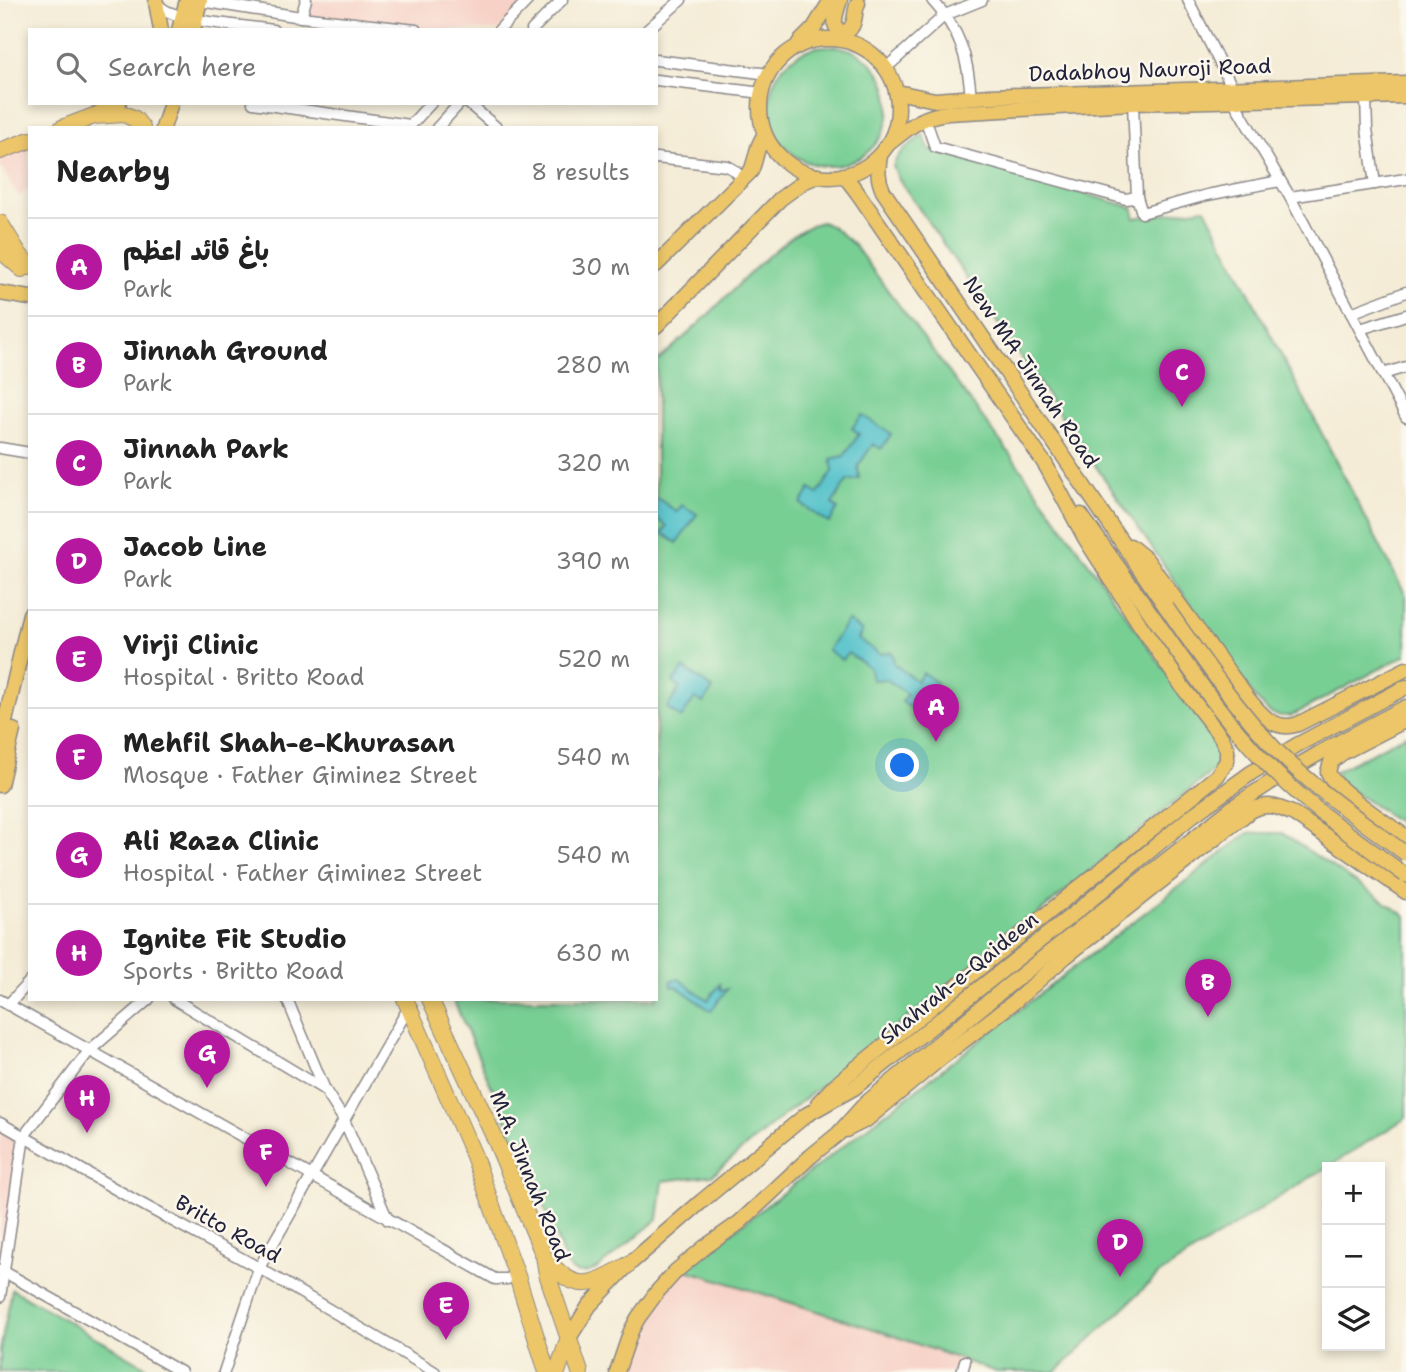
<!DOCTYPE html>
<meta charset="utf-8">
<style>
:root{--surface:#fff;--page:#f6f6f6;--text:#222;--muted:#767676;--line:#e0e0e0;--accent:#b5179e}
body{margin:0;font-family:"Shantell Sans","Playpen Sans Arabic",sans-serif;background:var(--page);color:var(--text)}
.controls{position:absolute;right:21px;bottom:21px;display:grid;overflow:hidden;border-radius:0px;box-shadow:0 4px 10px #0003}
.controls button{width:63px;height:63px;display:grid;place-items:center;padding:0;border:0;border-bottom:2px solid var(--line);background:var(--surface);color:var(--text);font:35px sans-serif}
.you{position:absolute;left:903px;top:766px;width:24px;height:24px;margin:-18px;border:5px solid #fff;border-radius:50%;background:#1a73e8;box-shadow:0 0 0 10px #1a73e833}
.badge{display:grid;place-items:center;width:46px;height:46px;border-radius:50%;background:var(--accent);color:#fff;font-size:23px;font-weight:700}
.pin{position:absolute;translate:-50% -58px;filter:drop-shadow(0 2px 4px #0008)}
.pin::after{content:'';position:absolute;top:37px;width:24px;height:21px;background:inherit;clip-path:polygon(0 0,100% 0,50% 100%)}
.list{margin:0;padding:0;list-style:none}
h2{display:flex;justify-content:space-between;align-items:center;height:91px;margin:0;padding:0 28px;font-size:30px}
h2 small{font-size:23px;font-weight:400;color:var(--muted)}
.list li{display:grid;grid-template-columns:46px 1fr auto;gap:21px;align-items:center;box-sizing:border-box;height:98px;padding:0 28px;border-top:2px solid var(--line)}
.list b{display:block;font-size:26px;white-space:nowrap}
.list p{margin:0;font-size:23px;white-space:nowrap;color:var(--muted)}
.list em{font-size:23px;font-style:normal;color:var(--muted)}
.icon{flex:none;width:38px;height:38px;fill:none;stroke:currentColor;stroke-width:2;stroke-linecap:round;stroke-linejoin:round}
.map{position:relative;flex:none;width:1406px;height:1372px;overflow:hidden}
.search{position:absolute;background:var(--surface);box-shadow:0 4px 10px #0003;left:28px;top:28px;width:630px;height:77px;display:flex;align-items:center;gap:18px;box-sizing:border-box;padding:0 24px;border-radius:0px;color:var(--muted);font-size:26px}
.panel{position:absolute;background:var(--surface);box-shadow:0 4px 10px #0003;left:28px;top:126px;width:630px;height:875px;border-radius:0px}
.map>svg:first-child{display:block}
.built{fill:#f7d1c6}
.green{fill:#78cf94;stroke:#4d7868;stroke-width:2}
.water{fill:#54c2ca;stroke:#3b7282;stroke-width:2}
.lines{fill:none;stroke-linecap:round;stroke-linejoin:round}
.minor-casing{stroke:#8b8788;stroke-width:13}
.major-casing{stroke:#8b8788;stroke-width:17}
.highway-casing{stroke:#8b8788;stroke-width:18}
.minor{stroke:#fff;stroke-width:10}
.major{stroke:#ecc669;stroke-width:14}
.highway{stroke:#ecc669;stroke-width:16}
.major-bridge-casing{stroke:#8b8788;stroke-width:17;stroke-linecap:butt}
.major-bridge{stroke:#ecc669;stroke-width:14}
.labels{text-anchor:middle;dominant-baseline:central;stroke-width:5;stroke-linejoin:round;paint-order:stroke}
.street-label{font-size:21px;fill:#22223b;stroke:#fbf7ec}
</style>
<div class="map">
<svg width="1406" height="1372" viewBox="0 0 1406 1372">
<rect width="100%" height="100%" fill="#fbf7ec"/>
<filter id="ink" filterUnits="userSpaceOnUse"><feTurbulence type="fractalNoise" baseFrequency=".0143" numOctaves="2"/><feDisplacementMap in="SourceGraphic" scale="14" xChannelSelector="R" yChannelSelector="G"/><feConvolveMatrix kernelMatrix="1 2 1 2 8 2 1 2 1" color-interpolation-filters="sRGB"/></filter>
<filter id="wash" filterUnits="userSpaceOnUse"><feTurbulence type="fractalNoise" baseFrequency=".00686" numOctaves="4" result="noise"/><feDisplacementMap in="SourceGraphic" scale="28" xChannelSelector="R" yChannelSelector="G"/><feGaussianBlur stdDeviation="1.57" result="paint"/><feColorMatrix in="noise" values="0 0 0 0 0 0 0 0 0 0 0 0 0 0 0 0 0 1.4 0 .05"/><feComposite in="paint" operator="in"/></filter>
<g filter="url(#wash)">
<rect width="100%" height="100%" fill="#f4ecd6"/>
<!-- built -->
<g class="built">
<polygon points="306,0 528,0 499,30 416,30 301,17"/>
<polygon points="30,140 30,188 19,196 0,166 0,159"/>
<polygon points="0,1123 24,1136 0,1270"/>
<polygon points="684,1269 880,1331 965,1361 962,1372 629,1372 632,1354 651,1311 660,1296"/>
</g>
<!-- green -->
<g class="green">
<circle cx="829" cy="106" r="60"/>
<path d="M923,135L929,149L1134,208V218L1205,208L1406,596V655L1291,716C1270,717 1266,711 1253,695L898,178L893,166C899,151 911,144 923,135Z"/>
<path d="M822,222L833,227L854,245L1024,473L1213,737C1219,749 1222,756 1215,769L980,961L779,1119L712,1175L663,1181L658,1219L597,1269C585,1274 575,1276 567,1265L543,1204L453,999H656V362C674,346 692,331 709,314C734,290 790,227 822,222Z"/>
<polygon points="1406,735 1406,827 1342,784 1335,772"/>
<polygon points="1248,833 1282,833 1406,916 1406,1118 1268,1204 1158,1275 1056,1372 996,1372 880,1331 684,1269"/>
<polygon points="12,1289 155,1372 0,1372 0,1351"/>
</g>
<!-- water -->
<g class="water">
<polygon points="862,415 891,434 881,449 873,444 858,466 859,479 847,481 832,504 838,509 829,523 801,504 810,489 818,494 833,471 831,459 844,456 859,434 852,428"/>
<polygon points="656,497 677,512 682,505 697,514 677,543 662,533 667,526 656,518"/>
<polygon points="848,621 862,631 858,639 880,654 892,652 894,664 917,681 923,673 937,683 917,712 902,702 907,694 886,679 872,680 870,668 848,653 842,660 828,650"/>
<polygon points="684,668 713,689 703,703 695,698 681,718 667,708 680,688 673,682"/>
<polygon points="679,979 680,980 708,1000 720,984 721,990 727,989 711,1011 676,986 672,987 671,980"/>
</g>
</g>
<g filter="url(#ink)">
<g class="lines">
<defs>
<g id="minor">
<polyline points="194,0 301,17 416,30"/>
<path d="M932,0C960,30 968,57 971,98"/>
<polyline points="1188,0 1233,89 1233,100 1290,197 1406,417"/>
<path d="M155,1C158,3 160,7 163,9C183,22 247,26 273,30"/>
<polyline points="301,17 306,0"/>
<polyline points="499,30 528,0"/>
<polyline points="532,30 562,0"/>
<polyline points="647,30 681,0"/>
<polyline points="656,60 769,74"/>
<polyline points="886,68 945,15 982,0"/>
<polyline points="656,80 762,93"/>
<polyline points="1366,98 1367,129 1375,184"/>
<polyline points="253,103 410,125"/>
<polyline points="468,103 497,128"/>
<polyline points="1133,103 1137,197 1142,213 1207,195 1280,181"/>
<polyline points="925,118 935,147 1126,199 1137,197"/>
<polyline points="408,128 431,103"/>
<polyline points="437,128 460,103"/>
<polyline points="656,158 727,166 734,170 743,179"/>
<polyline points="1290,197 1406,179"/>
<polyline points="1351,313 1406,292"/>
<polyline points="1360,329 1406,315"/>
<polyline points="1383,374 1406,367"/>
<polyline points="0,448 30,453"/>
<polyline points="174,999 325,1090"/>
<polyline points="287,999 325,1090 344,1120 388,1220"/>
<polyline points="0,1000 495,1279 507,1279 517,1276"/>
<polyline points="8,1005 30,981"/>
<polyline points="0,1123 138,1202 259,1268 435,1372"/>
<polyline points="1,1270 181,1372"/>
<polyline points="0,1297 24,1136 89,1051 149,999"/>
<polyline points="224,1372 259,1268 409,1007"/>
<polyline points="962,1372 965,1361"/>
</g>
<g id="major">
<path d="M840,0C838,7 834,17 835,24C837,33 847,35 852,26C856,19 854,11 858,3"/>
<polyline points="156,2 161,30"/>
<polyline points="179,30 187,0"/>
<polyline points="193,30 200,0"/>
<circle cx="829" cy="108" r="69"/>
<polyline points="799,43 814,28 831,0"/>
<polyline points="897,92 935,100 990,96 1406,83"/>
<polyline points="95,115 119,103"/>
<polyline points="163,128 171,103"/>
<path d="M888,144C909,128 920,116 948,113L1133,103L1406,96"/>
<path d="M880,155C878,169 877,178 883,191L1166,607"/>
<polyline points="844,175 857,192 1047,467"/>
<path d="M656,265L751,171C757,158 756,145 765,135"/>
<polyline points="0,293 30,298"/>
<polyline points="656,326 780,199 803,182 817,176"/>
<polyline points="1081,515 1152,615"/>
<path d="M1130,546L1146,559L1246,696C1259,712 1274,733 1298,724L1406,669"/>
<path d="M1406,720L1342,753L1331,762L1328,772C1334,790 1388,824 1406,837"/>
<polyline points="0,743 30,614"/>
<polyline points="0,785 13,730"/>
<polyline points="818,1103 834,1086 1217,776 1227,761 1227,749 1221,737 1184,689 1137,620 1085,538 1044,462"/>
<path d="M846,1130L866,1120L941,1058L1014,1002L1065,957L1251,810C1270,803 1276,806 1294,814L1406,892"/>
<polyline points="569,1338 589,1306 628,1265 702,1201 806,1115 854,1088 1082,907 1193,815 1251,773 1297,745 1406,687"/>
<path d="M617,1372L631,1331L638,1318L657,1292L676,1271L705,1247L739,1223L811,1156L838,1134L865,1104L1005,988L1232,808C1287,769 1346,738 1406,707"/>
</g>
<g id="highway">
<polyline points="62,128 94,116 124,114 135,119 142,128"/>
<polyline points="0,151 30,140"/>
<polyline points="0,223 19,254 30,267"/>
<polyline points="0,245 6,255 22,269"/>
<polyline points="405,999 474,1156 517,1276 547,1372"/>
<polyline points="430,999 496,1141 544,1256 547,1274 580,1372"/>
<path d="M545,1258C577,1294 589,1287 628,1265"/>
<polyline points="557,1372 569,1338"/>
</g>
</defs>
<!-- minor casing -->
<use href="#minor" class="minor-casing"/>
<!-- major casing -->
<use href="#major" class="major-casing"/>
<!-- highway casing -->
<use href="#highway" class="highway-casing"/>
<!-- minor -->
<use href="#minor" class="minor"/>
<!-- major -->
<use href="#major" class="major"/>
<!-- highway -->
<use href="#highway" class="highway"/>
<defs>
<g id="major-bridge">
<path d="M1166,607C1201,657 1235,707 1277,751C1316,790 1362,821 1406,854"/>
<path d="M1152,615C1188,667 1223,719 1267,764C1308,807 1358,840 1405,875"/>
</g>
</defs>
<!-- major-bridge casing -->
<use href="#major-bridge" class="major-bridge-casing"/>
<!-- major-bridge -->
<use href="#major-bridge" class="major-bridge"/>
</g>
</g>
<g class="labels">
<!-- street labels -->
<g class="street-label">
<text transform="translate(1150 70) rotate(-2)">Dadabhoy Nauroji Road</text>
<text transform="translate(1031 372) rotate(56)">New MA Jinnah Road</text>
<text transform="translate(959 978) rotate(-39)">Shahrah-e-Qaideen</text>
<text transform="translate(530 1176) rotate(68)">M.A. Jinnah Road</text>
<text transform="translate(228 1229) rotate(29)">Britto Road</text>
</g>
</g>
</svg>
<div class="controls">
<button>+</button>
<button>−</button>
<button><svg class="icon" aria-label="layers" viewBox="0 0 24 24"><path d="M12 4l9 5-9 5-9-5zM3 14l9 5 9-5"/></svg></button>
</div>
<div class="you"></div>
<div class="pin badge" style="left:936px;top:742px">A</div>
<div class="pin badge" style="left:1208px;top:1017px">B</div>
<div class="pin badge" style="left:1182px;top:407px">C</div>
<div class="pin badge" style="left:1120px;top:1277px">D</div>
<div class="pin badge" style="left:446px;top:1340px">E</div>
<div class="pin badge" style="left:266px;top:1187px">F</div>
<div class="pin badge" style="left:207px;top:1088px">G</div>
<div class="pin badge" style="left:87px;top:1133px">H</div>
<div class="search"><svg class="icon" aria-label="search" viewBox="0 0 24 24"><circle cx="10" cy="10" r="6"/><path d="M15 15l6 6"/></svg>Search here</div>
<section class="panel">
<h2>Nearby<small>8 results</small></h2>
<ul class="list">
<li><span class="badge">A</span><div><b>باغ قائد اعظم</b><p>Park</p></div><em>30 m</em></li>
<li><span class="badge">B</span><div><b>Jinnah Ground</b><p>Park</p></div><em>280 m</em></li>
<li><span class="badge">C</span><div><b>Jinnah Park</b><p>Park</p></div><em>320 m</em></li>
<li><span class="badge">D</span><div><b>Jacob Line</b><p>Park</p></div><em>390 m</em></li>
<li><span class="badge">E</span><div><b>Virji Clinic</b><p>Hospital · Britto Road</p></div><em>520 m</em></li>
<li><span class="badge">F</span><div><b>Mehfil Shah-e-Khurasan</b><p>Mosque · Father Giminez Street</p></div><em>540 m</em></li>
<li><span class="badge">G</span><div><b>Ali Raza Clinic</b><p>Hospital · Father Giminez Street</p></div><em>540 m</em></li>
<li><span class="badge">H</span><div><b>Ignite Fit Studio</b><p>Sports · Britto Road</p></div><em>630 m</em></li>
</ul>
</section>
</div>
